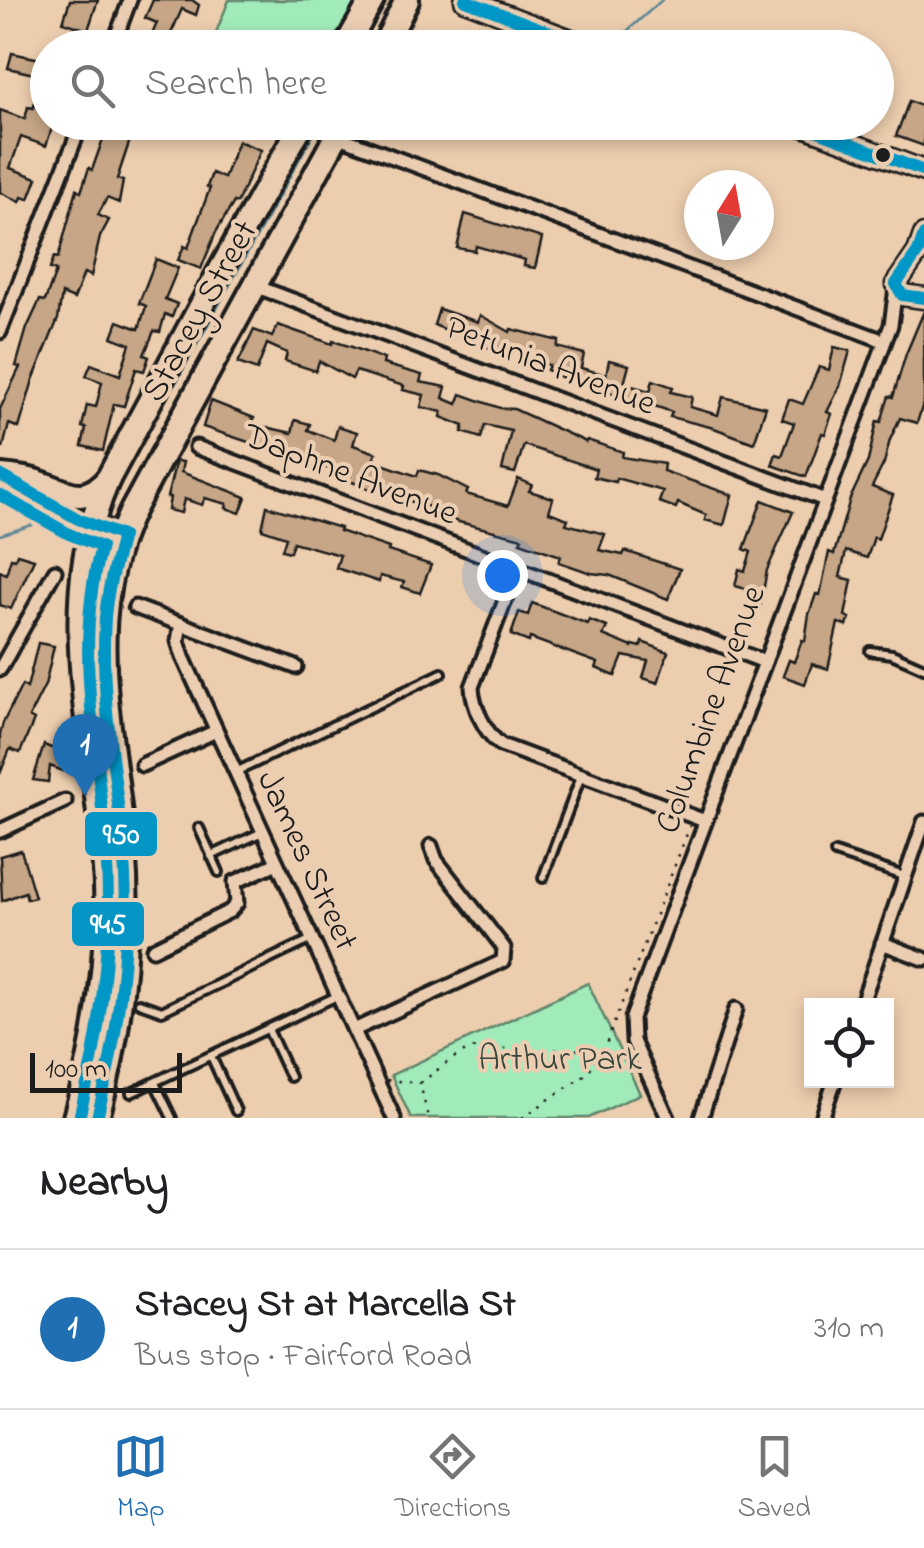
<!DOCTYPE html>
<meta charset="utf-8">
<style>
:root{--surface:#fff;--page:#f6f6f6;--text:#202124;--muted:#757577;--line:#e0e0e0;--accent:#1f6fb2}
body{margin:0;font-family:"Indie Flower",sans-serif;background:var(--page);color:var(--text)}
.controls{position:absolute;right:30px;bottom:30px;display:grid;overflow:hidden;border-radius:0px;box-shadow:0 5px 15px #0003}
.controls button{width:90px;height:90px;display:grid;place-items:center;padding:0;border:0;border-bottom:2px solid var(--line);background:var(--surface);color:var(--text);font:50px sans-serif}
.compass{position:absolute;left:684px;top:170px;width:90px;height:90px;border-radius:50%;background:var(--surface);box-shadow:0 5px 15px #0003;rotate:11deg}
.scale{position:absolute;left:30px;bottom:25px;width:152px;box-sizing:border-box;padding-left:10px;border:5px solid #1c1c1c;border-top:0;font-size:28px;line-height:35px;white-space:nowrap;color:#1c1c1c;-webkit-text-stroke:8px #ebceb2;paint-order:stroke}
.you{position:absolute;left:502px;top:575px;width:35px;height:35px;margin:-25px;border:8px solid #fff;border-radius:50%;background:#1a73e8;box-shadow:0 0 0 15px #1a73e833}
.badge{display:grid;place-items:center;width:65px;height:65px;border-radius:50%;background:var(--accent);color:#fff;font-size:32px;font-weight:700}
.pin{position:absolute;translate:-50% -82px;filter:drop-shadow(0 2px 5px #0008)}
.pin::after{content:'';position:absolute;top:52px;width:35px;height:30px;background:inherit;clip-path:polygon(0 0,100% 0,50% 100%)}
.list{margin:0;padding:0;list-style:none}
h2{display:flex;justify-content:space-between;align-items:center;height:130px;margin:0;padding:0 40px;font-size:42px}
h2 small{font-size:32px;font-weight:400;color:var(--muted)}
.list li{display:grid;grid-template-columns:65px 1fr auto;gap:30px;align-items:center;box-sizing:border-box;height:160px;padding:0 40px;border-top:2px solid var(--line)}
.list b{display:block;font-size:38px;white-space:nowrap}
.list p{margin:0;font-size:32px;white-space:nowrap;color:var(--muted)}
.list em{font-size:32px;font-style:normal;color:var(--muted)}
.icon{flex:none;width:55px;height:55px;fill:none;stroke:currentColor;stroke-width:2;stroke-linecap:round;stroke-linejoin:round}
.map{position:relative;flex:none;width:924px;height:1118px;overflow:hidden}
.search{position:absolute;background:var(--surface);box-shadow:0 5px 15px #0003;left:30px;right:30px;top:30px;height:110px;display:flex;align-items:center;gap:25px;box-sizing:border-box;padding:0 35px;border-radius:55px;color:var(--muted);font-size:38px}
.sheet{height:290px;background:var(--surface)}
nav{display:flex;justify-content:space-around;align-items:center;box-sizing:border-box;height:140px;border-top:2px solid var(--line);background:var(--surface);font-size:28px;color:var(--muted)}
nav a{display:grid;justify-items:center;gap:5px}
nav .on{color:var(--accent)}
.map>svg:first-child{display:block}
.green{fill:#a1ebba;stroke:#5e846b;stroke-width:2.5}
.lines{fill:none;stroke-linecap:round;stroke-linejoin:round}
.stream{stroke:#5c8696;stroke-width:2.5}
.building{fill:#c6a686;stroke:#1c1c1c;stroke-width:2.5}
.lane-casing{stroke:#1c1c1c;stroke-width:14}
.street-casing{stroke:#1c1c1c;stroke-width:19}
.secondary-casing{stroke:#1c1c1c;stroke-width:25}
.highway-casing{stroke:#1c1c1c;stroke-width:30}
.path{stroke:#1c1c1c;stroke-width:2.5;stroke-dasharray:2.5 8;stroke-linecap:butt}
.lane{stroke:#ebceb2;stroke-width:6}
.street{stroke:#ebceb2;stroke-width:11}
.secondary{stroke:#ebceb2;stroke-width:18}
.highway{stroke:#ebceb2;stroke-width:22}
.bus-1-casing{stroke:#ebceb2;stroke-width:20}
.bus-2-casing{stroke:#ebceb2;stroke-width:20}
.bus-3-casing{stroke:#ebceb2;stroke-width:20}
.bus-1{stroke:#0696c5;stroke-width:12}
.bus-2{stroke:#0696c5;stroke-width:12}
.bus-3{stroke:#0696c5;stroke-width:12}
.bus-dot{fill:#1c1c1c;stroke:#ebceb2;stroke-width:4}
.labels{text-anchor:middle;dominant-baseline:central;stroke-width:8;stroke-linejoin:round;paint-order:stroke}
.street-label{font-size:35px;fill:#1c1c1c;stroke:#ebceb2}
.park-label{font-size:35px;fill:#37453c;stroke:#ebceb2}
.line-badge{stroke:#ebceb2;stroke-width:4}
.badge-label{font-size:28px;text-anchor:middle;font-weight:bold;fill:#fff}
</style>
<div class="map">
<svg width="924" height="1118" viewBox="0 0 924 1118">
<rect width="100%" height="100%" fill="#eccdae"/>
<filter id="ink" filterUnits="userSpaceOnUse"><feTurbulence type="fractalNoise" baseFrequency=".01" numOctaves="2"/><feDisplacementMap in="SourceGraphic" scale="20" xChannelSelector="R" yChannelSelector="G"/><feConvolveMatrix kernelMatrix="1 2 1 2 8 2 1 2 1" color-interpolation-filters="sRGB"/></filter>
<g filter="url(#ink)">
<!-- green -->
<g class="green">
<polygon points="229,0 356,0 330,47 219,47 211,45"/>
<polygon points="588,983 640,1094 589,1118 411,1118 391,1075"/>
</g>
<g class="lines">
<!-- stream -->
<g class="stream">
<polyline points="617,40 662,0"/>
<polyline points="361,48 387,0"/>
<polyline points="168,397 320,122"/>
<polyline points="0,535 42,522"/>
</g>
</g>
<!-- building -->
<g class="building">
<polygon points="70,0 98,0 88,30 63,22"/>
<polygon points="153,0 192,0 199,5 196,15 182,9 169,38 174,40 170,48 146,48 157,23 145,18"/>
<polygon points="12,53 40,59 39,62 48,65 48,122 54,122 46,146 21,137 10,168 37,178 29,199 22,197 20,202 0,192 0,110 25,119 28,107 33,108 42,76 8,68"/>
<polygon points="909,101 924,107 924,146 896,136"/>
<polygon points="109,122 136,122 117,179 123,181 119,203 107,198 98,215 109,220 100,237 91,276 84,273 74,299 62,294 58,319 33,380 19,428 9,424 3,448 0,448 0,409 20,367 16,366 27,328 40,300 45,301 56,271 50,269 54,257 58,258 77,189 81,192 89,168 92,170"/>
<polygon points="238,141 261,150 237,203 234,202 216,232 201,269 178,260 184,246 188,248 210,188 207,187 212,173 224,178"/>
<polygon points="465,214 542,238 535,268 524,266 525,260 476,246 475,251 457,248"/>
<polygon points="156,259 178,268 165,299 177,304 172,317 165,314 160,332 154,331 144,355 149,357 144,371 136,369 124,406 114,404 103,451 82,446 86,428 82,427 87,405 96,407 102,382 86,376 91,364 120,375 130,344 112,337 118,321 139,329 146,306 139,303"/>
<polygon points="439,309 478,322 480,315 510,332 511,329 559,341 557,347 584,354 581,368 606,375 609,360 629,365 624,384 650,391 653,380 673,387 671,392 692,397 690,407 718,415 723,397 766,407 754,443 714,428 670,417 672,412 643,402 642,406 626,403 627,398 558,376 547,370 549,365 526,359 527,353 510,349 507,355 451,332 434,325"/>
<polygon points="924,311 924,400 917,423 900,418 890,440 884,463 872,487 893,495 878,539 874,537 867,558 846,551 840,577 852,580 845,616 850,618 847,626 838,623 828,669 812,664 805,684 783,676 789,660 794,662 802,640 805,641 809,614 816,594 820,595 829,552 834,554 850,499 868,461 877,421 881,422 889,396 893,397 906,354"/>
<polygon points="278,325 332,344 333,341 352,347 384,359 383,364 422,375 420,382 446,387 443,398 457,404 461,394 500,408 514,409 586,442 587,440 623,452 622,457 664,464 663,471 732,495 724,525 705,520 706,515 678,503 676,508 659,502 663,491 616,478 615,482 594,477 596,469 524,445 515,473 502,470 511,431 485,425 481,438 462,432 464,426 441,417 442,412 421,407 424,395 403,390 404,386 356,371 352,379 319,361 316,371 285,361 287,353 267,344 257,370 238,363 254,330 272,337"/>
<polygon points="834,347 850,351 840,386 827,412 832,414 825,434 822,433 806,477 772,465 776,454 782,456 794,423 782,419 789,399 803,404 819,367 829,370"/>
<polygon points="211,401 254,418 252,424 292,433 295,420 310,424 308,430 334,440 338,426 357,432 353,445 376,453 373,461 417,476 419,470 438,475 468,490 466,494 508,506 518,479 532,485 529,491 553,498 549,512 568,519 566,524 605,534 599,550 623,555 625,551 680,569 668,599 609,575 591,573 559,562 561,556 520,542 522,538 455,521 441,516 443,511 369,489 343,478 345,474 203,427"/>
<polygon points="176,461 183,462 181,472 246,497 240,513 226,508 227,504 205,498 202,505 184,499 181,513 168,510 170,497 167,497"/>
<polygon points="762,500 793,512 767,570 760,608 748,606 751,590 735,586 739,569 745,571 751,552 744,549"/>
<polygon points="267,506 340,528 339,531 389,548 388,551 431,565 420,593 402,587 404,582 380,576 379,582 336,568 340,555 293,542 290,552 282,550 286,537 262,529"/>
<polygon points="17,554 34,559 11,609 0,605 0,571 6,574 11,558 15,559"/>
<polygon points="532,603 588,624 589,620 607,627 603,635 632,647 633,645 641,647 642,642 668,652 658,683 643,678 648,661 623,656 615,676 596,668 598,663 530,638 529,642 511,635 519,612 528,615"/>
<polygon points="38,643 54,646 45,685 29,717 34,720 20,753 10,749 0,774 0,734 3,723 22,685 27,688"/>
<polygon points="44,745 69,755 63,771 50,766 48,782 33,780"/>
<polygon points="21,850 35,897 27,899 25,892 2,901 0,856"/>
</g>
<g class="lines">
<defs>
<g id="lane">
<polyline points="870,651 892,654 924,668"/>
<polyline points="236,772 442,673"/>
<polyline points="199,828 219,872"/>
<polyline points="835,853 904,876"/>
<polyline points="211,856 262,832"/>
<polyline points="543,878 581,776"/>
<polyline points="139,1003 162,1011 312,939"/>
<polyline points="268,1029 290,1077"/>
<polyline points="211,1056 236,1111"/>
<polyline points="155,1083 172,1118"/>
<polyline points="131,1093 337,996"/>
</g>
<g id="street">
<polyline points="112,48 130,0"/>
<polyline points="337,136 884,341"/>
<polyline points="255,286 825,500"/>
<polyline points="0,332 82,122"/>
<polyline points="196,447 765,662"/>
<path d="M517,569L472,687C473,707 485,733 501,745L705,821"/>
<polyline points="135,607 296,667"/>
<polyline points="181,624 178,641 183,657 394,1118"/>
<polyline points="0,669 55,571"/>
<polyline points="142,765 216,731"/>
<polyline points="0,831 65,801"/>
<polyline points="882,943 924,959"/>
<polyline points="153,949 230,911 237,903 235,882 277,863"/>
<polyline points="861,1006 924,822"/>
<polyline points="354,1030 503,961 504,948 436,860 431,846"/>
<polyline points="668,1118 633,1041 632,1018 891,325 896,288"/>
<polyline points="701,1118 736,1009"/>
<polyline points="822,1118 835,1080"/>
</g>
<g id="secondary">
<polyline points="465,0 592,48"/>
<polyline points="793,122 924,171"/>
<polyline points="924,235 918,252 896,284 902,295 924,298"/>
<polyline points="9,480 78,519 122,536"/>
</g>
<g id="highway">
<polyline points="345,48 372,0"/>
<polyline points="383,48 407,0"/>
<path d="M1,476C12,477 23,478 34,481C64,489 81,509 108,479"/>
<path d="M75,1118C96,1042 109,964 106,885C99,752 51,608 108,479L220,271L303,122"/>
<path d="M97,1118C121,1029 131,938 123,846C114,732 79,618 133,509L344,122"/>
</g>
</defs>
<!-- lane casing -->
<use href="#lane" class="lane-casing"/>
<!-- street casing -->
<use href="#street" class="street-casing"/>
<!-- secondary casing -->
<use href="#secondary" class="secondary-casing"/>
<!-- highway casing -->
<use href="#highway" class="highway-casing"/>
<!-- path -->
<g class="path">
<polyline points="387,1080 420,1083 428,1118"/>
<path d="M420,1083C444,1067 461,1044 494,1047C507,1048 520,1055 532,1054C560,1050 574,1040 597,1062L628,1051"/>
<polyline points="522,1118 586,1074 603,1052 690,826"/>
</g>
<!-- lane -->
<use href="#lane" class="lane"/>
<!-- street -->
<use href="#street" class="street"/>
<!-- secondary -->
<use href="#secondary" class="secondary"/>
<!-- highway -->
<use href="#highway" class="highway"/>
<defs>
<path id="bus-1" d="M0,475L78,519L122,536C115,563 107,590 105,618C99,705 120,790 125,876C129,958 117,1039 97,1118"/>
<path id="bus-2" d="M0,495L69,534L101,547C73,648 98,747 106,849C113,939 102,1027 80,1114"/>
<g id="bus-3">
<polyline points="465,0 591,48"/>
<polyline points="794,122 924,171"/>
<polyline points="924,235 918,252 896,284 902,295 924,298"/>
</g>
</defs>
<!-- bus-1 casing -->
<use href="#bus-1" class="bus-1-casing"/>
<!-- bus-2 casing -->
<use href="#bus-2" class="bus-2-casing"/>
<!-- bus-3 casing -->
<use href="#bus-3" class="bus-3-casing"/>
<!-- bus-1 -->
<use href="#bus-1" class="bus-1"/>
<!-- bus-2 -->
<use href="#bus-2" class="bus-2"/>
<!-- bus-3 -->
<use href="#bus-3" class="bus-3"/>
</g>
</g>
<!-- markers -->
<circle class="bus-dot" cx="883" cy="155" r="9"/>
<g class="labels">
<!-- street labels -->
<g class="street-label">
<text transform="translate(201 312) rotate(-61)">Stacey Street</text>
<text transform="translate(550 367) rotate(21)">Petunia Avenue</text>
<text transform="translate(350 476) rotate(21)">Daphne Avenue</text>
<text transform="translate(712 710) rotate(-70)">Columbine Avenue</text>
<text transform="translate(306 861) rotate(65)">James Street</text>
</g>
<!-- park labels -->
<g class="park-label">
<text x="560" y="1060">Arthur Park</text>
</g>
</g>
<g class="line-badge">
<rect x="83" y="810" width="76" height="48" rx="10" fill="#0696c5"/>
<rect x="70" y="900" width="76" height="48" rx="10" fill="#0696c5"/>
</g>
<g class="badge-label">
<text x="121" y="843">950</text>
<text x="108" y="933">945</text>
</g>
</svg>
<div class="controls">
<button><svg class="icon" aria-label="locate" viewBox="0 0 24 24"><circle cx="12" cy="12" r="6"/><path d="M12 2v4M12 18v4M2 12h4M18 12h4"/></svg></button>
</div>
<svg class="compass" viewBox="-18 -18 36 36"><path d="M0-13l5 13h-10z" fill="#e53935"/><path d="M0 13l5-13h-10z" fill="#757577"/></svg>
<div class="scale">100 m</div>
<div class="you"></div>
<div class="pin badge" style="left:85px;top:796px">1</div>
<div class="search"><svg class="icon" aria-label="search" viewBox="0 0 24 24"><circle cx="10" cy="10" r="6"/><path d="M15 15l6 6"/></svg>Search here</div>
</div>
<section class="sheet">
<h2>Nearby<small></small></h2>
<ul class="list">
<li><span class="badge">1</span><div><b>Stacey St at Marcella St</b><p>Bus stop · Fairford Road</p></div><em>310 m</em></li>
</ul>
</section>
<nav>
<a class="on"><svg class="icon" aria-label="map" viewBox="0 0 24 24"><path d="M3 6l6-2 6 2 6-2v14l-6 2-6-2-6 2zM9 4v14M15 6v14"/></svg>Map</a>
<a><svg class="icon" aria-label="directions" viewBox="0 0 24 24"><path d="M12 3l9 9-9 9-9-9zM9 14v-3h6M13 9l2 2-2 2"/></svg>Directions</a>
<a><svg class="icon" aria-label="saved" viewBox="0 0 24 24"><path d="M7 4h10v16l-5-4-5 4z"/></svg>Saved</a>
</nav>
